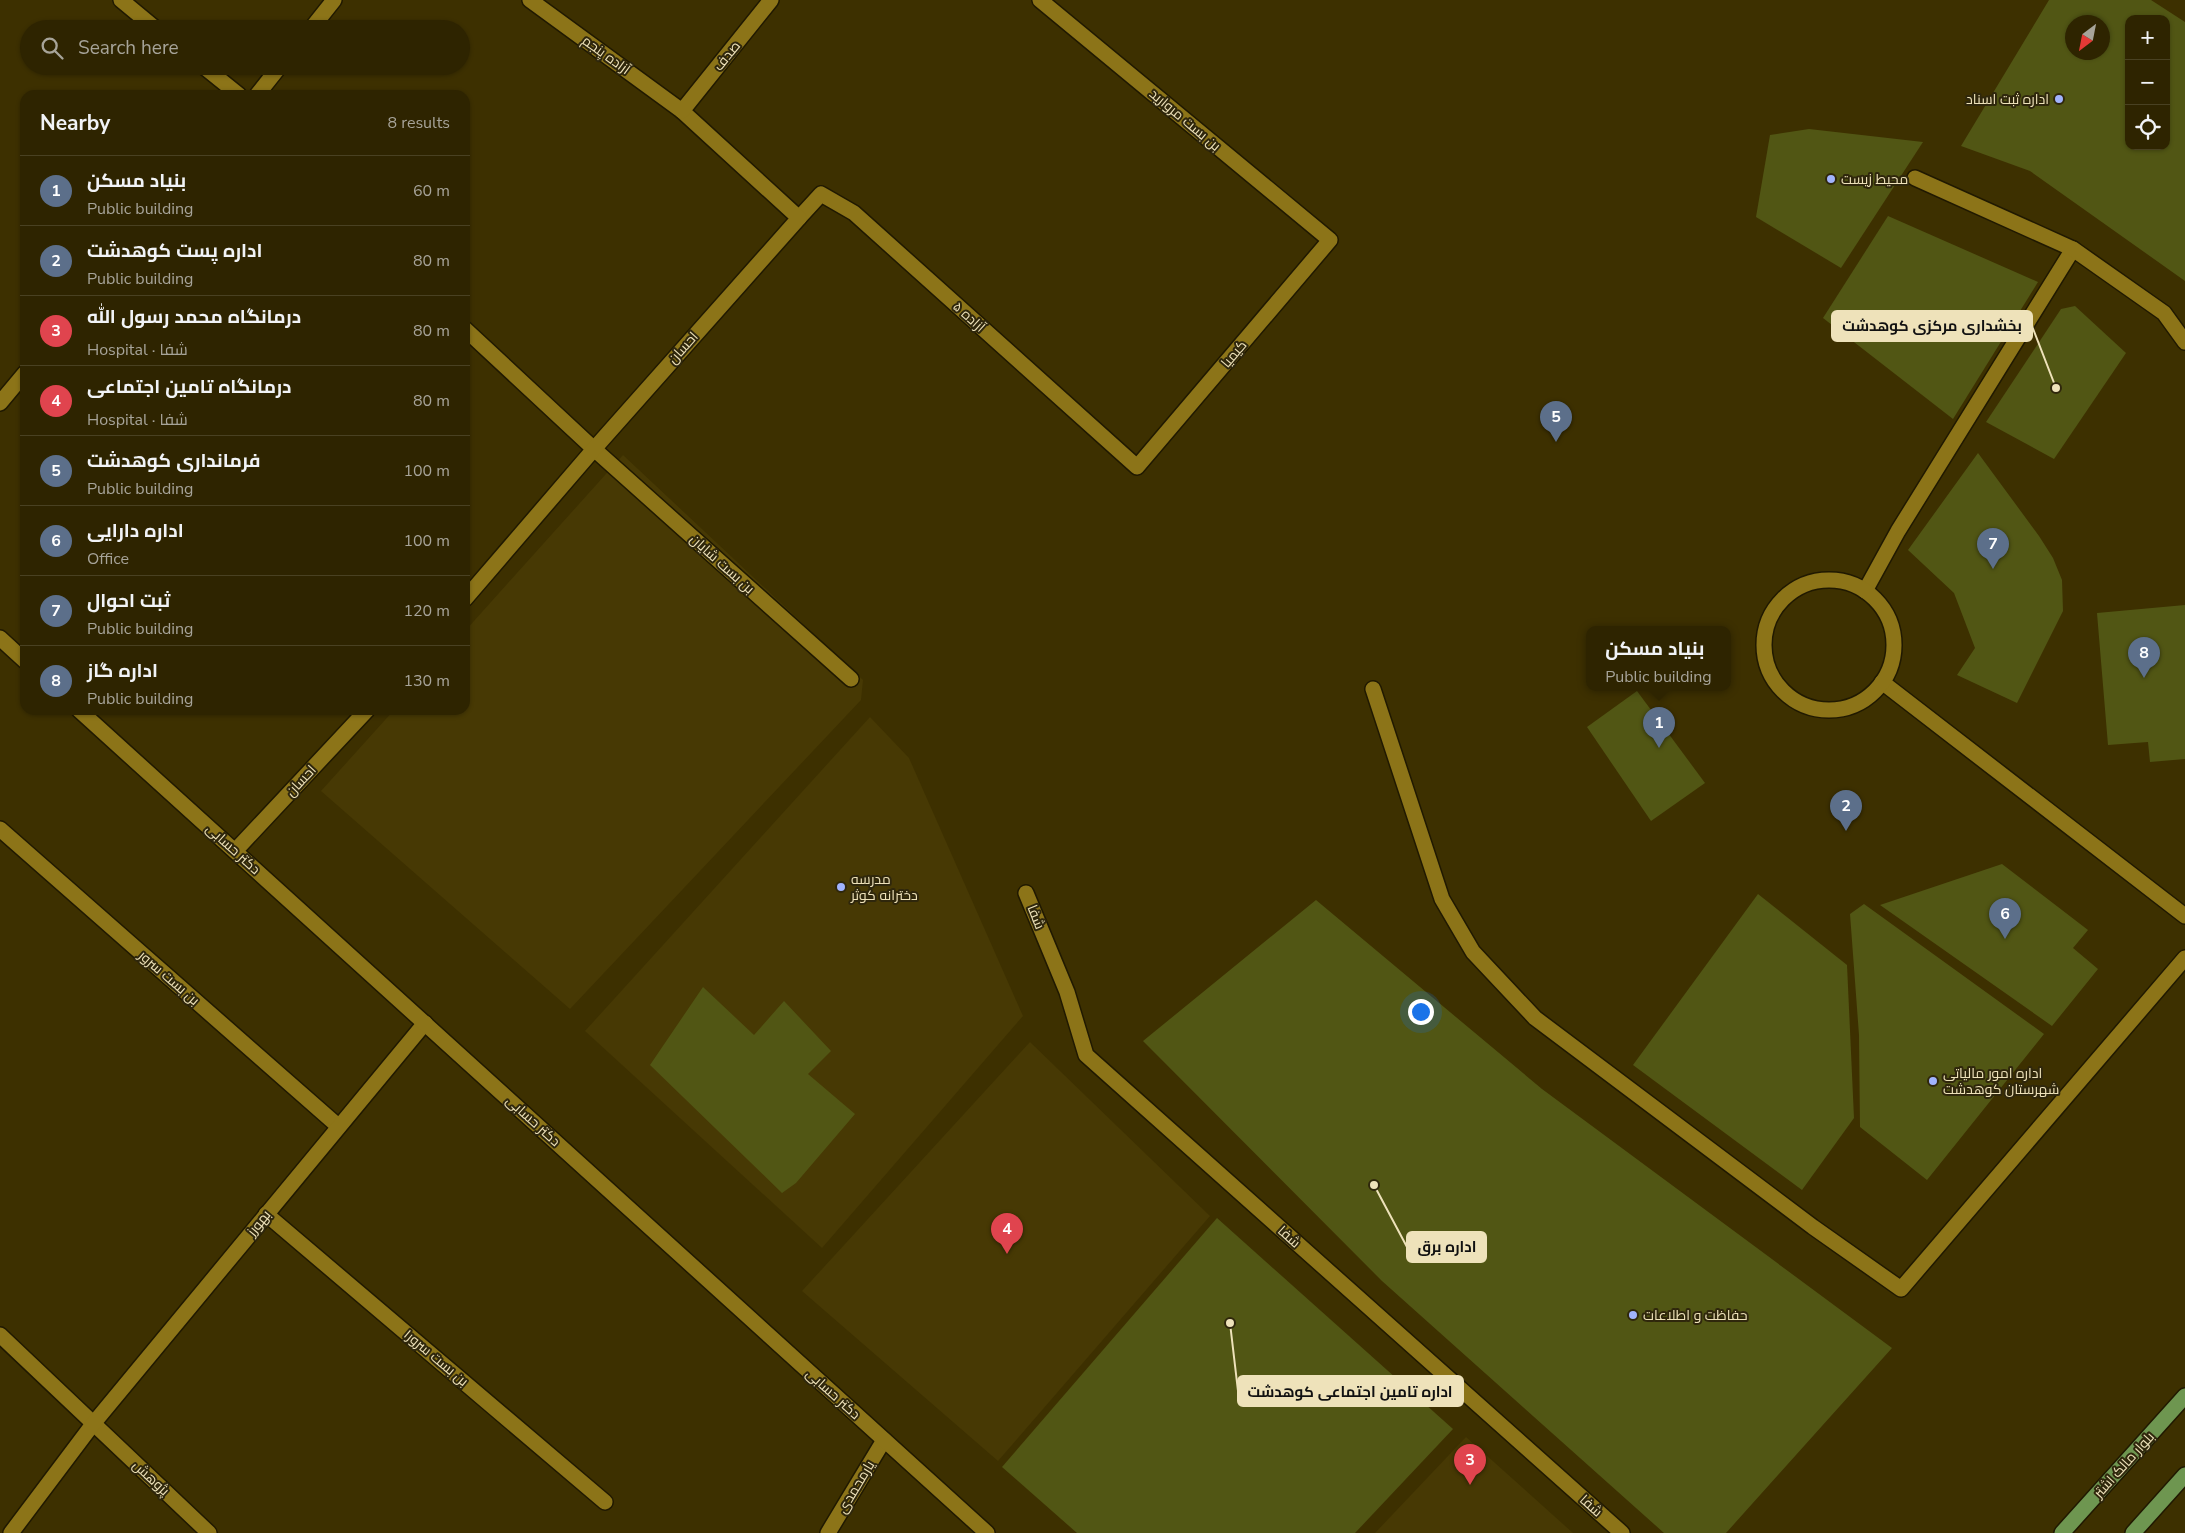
<!DOCTYPE html>
<meta charset="utf-8">
<style>
:root{--surface:#2e2400;--page:#362c0a;--text:#f1f3f6;--muted:#a7a499;--line:#494122;--accent:#a1b3fd}
body{margin:0;font-family:"Nunito Sans",Cairo,sans-serif;background:var(--page);color:var(--text)}
.controls{position:absolute;right:15px;top:15px;display:grid;overflow:hidden;border-radius:10px;box-shadow:0 1px 4px #0004}
.controls button{width:45px;height:45px;display:grid;place-items:center;padding:0;border:0;border-bottom:1px solid var(--line);background:var(--surface);color:var(--text);font:25px sans-serif}
.compass{position:absolute;left:2065px;top:15px;width:45px;height:45px;border-radius:50%;background:var(--surface);box-shadow:0 1px 4px #0004;rotate:212deg}
.you{position:absolute;left:1420px;top:1011px;width:18px;height:18px;margin:-12px;border:4px solid #fff;border-radius:50%;background:#1a73e8;box-shadow:0 0 0 8px #1a73e833}
.badge{display:grid;place-items:center;width:32px;height:32px;border-radius:50%;background:var(--accent);color:#fff;font-size:16px;font-weight:700}
.pin{position:absolute;translate:-50% -41px;filter:drop-shadow(0 1px 2px #0008)}
.pin::after{content:'';position:absolute;top:26px;width:18px;height:15px;background:inherit;clip-path:polygon(0 0,100% 0,50% 100%)}
.popup{position:absolute;left:1586px;top:626px;width:145px;height:65px;box-sizing:border-box;display:grid;place-content:center;border-radius:10px;background:var(--surface);filter:drop-shadow(0 1px 4px #0005);font-size:16px;white-space:nowrap;color:var(--muted)}
.popup b{font-size:19px;color:var(--text)}
.popup::after{content:'';position:absolute;left:50%;top:100%;margin-left:-10px;border:10px solid transparent;border-top-color:var(--surface)}
.list{margin:0;padding:0;list-style:none}
h2{display:flex;justify-content:space-between;align-items:center;height:65px;margin:0;padding:0 20px;font-size:21px}
h2 small{font-size:16px;font-weight:400;color:var(--muted)}
.list li{display:grid;grid-template-columns:32px 1fr auto;gap:15px;align-items:center;box-sizing:border-box;height:70px;padding:0 20px;border-top:1px solid var(--line)}
.list b{display:block;font-size:19px;white-space:nowrap}
.list p{margin:0;font-size:16px;white-space:nowrap;color:var(--muted)}
.list em{font-size:16px;font-style:normal;color:var(--muted)}
.icon{flex:none;width:28px;height:28px;fill:none;stroke:currentColor;stroke-width:2;stroke-linecap:round;stroke-linejoin:round}
.map{position:relative;flex:none;width:2185px;height:1533px;overflow:hidden}
.search{position:absolute;background:var(--surface);box-shadow:0 1px 4px #0004;left:20px;top:20px;width:450px;height:55px;display:flex;align-items:center;gap:12px;box-sizing:border-box;padding:0 18px;border-radius:28px;color:var(--muted);font-size:19px}
.panel{position:absolute;background:var(--surface);box-shadow:0 1px 4px #0004;left:20px;top:90px;width:450px;height:625px;border-radius:15px}
.map>svg:first-child{display:block}
.built{fill:#473904}
.building{fill:#515614;fill-rule:evenodd}
.lines{fill:none;stroke-linecap:round;stroke-linejoin:round}
.lane-casing{stroke:#201901;stroke-width:18}
.street-casing{stroke:#201901;stroke-width:18}
.secondary-casing{stroke:#201901;stroke-width:18}
.primary-casing{stroke:#201901;stroke-width:18}
.lane{stroke:#8c7418;stroke-width:15}
.street{stroke:#8c7418;stroke-width:15}
.secondary{stroke:#8c7418;stroke-width:15}
.primary{stroke:#6e9650;stroke-width:15}
.poi-dot{fill:#a1b3fd;stroke:#2f270c;stroke-width:2}
.labels{text-anchor:middle;dominant-baseline:central;stroke-width:4;stroke-linejoin:round;paint-order:stroke}
.street-label{font-size:14px;fill:#eee2ba;stroke:#2f270c}
.poi-label{font-size:14px;fill:#eee2ba;stroke:#2f270c;text-anchor:start}
.leader{fill:none;stroke:#eee2ba;stroke-width:2}
.callout-dot{fill:#eee2ba;stroke:#2f270c;stroke-width:2}
.callout{fill:#eee2ba;stroke:#eee2ba;stroke-width:2}
.callout-label{font-size:15px;text-anchor:middle;font-weight:bold;fill:#111}
</style>
<div class="map">
<svg width="2185" height="1533" viewBox="0 0 2185 1533">
<rect width="100%" height="100%" fill="#3d3000"/>
<!-- built -->
<g class="built">
<polygon points="623,455 863,680 861,700 570,1009 321,791 394,710 465,710 465,631"/>
<polygon points="870,717 909,758 1023,1016 822,1248 585,1031"/>
<polygon points="1030,1042 1210,1216 998,1461 802,1291"/>
<polygon points="1466,1437 1573,1533 1375,1533"/>
</g>
<!-- building -->
<g class="building">
<path d="M2049,0H2151L2185,22V281L2030,171L1961,146ZM2129,19H2166V146H2129ZM2072,22H2102V52H2072Z"/>
<polygon points="1809,129 1923,142 1841,268 1756,217 1770,135"/>
<polygon points="1888,216 2038,282 1953,419 1823,318"/>
<polygon points="2075,306 2126,353 2054,459 1986,422 2061,309"/>
<polygon points="1978,453 2039,536 2053,558 2062,580 2063,611 2017,703 1957,675 1975,648 1954,593 1908,550"/>
<polygon points="2185,605 2185,759 2150,762 2148,742 2108,745 2097,613"/>
<polygon points="1637,691 1705,783 1651,821 1587,727"/>
<polygon points="2002,864 2088,930 2073,948 2098,969 2052,1026 1880,905"/>
<polygon points="1758,894 1847,965 1854,1118 1802,1190 1633,1065"/>
<polygon points="1316,900 1542,1089 1892,1348 1726,1533 1664,1533 1382,1281 1143,1041"/>
<polygon points="1864,904 2044,1034 1927,1180 1860,1127 1859,1035 1850,914"/>
<polygon points="703,987 754,1035 784,1001 831,1051 808,1074 855,1114 796,1183 782,1193 650,1065"/>
<polygon points="1217,1218 1453,1429 1355,1533 1077,1533 1002,1467"/>
</g>
<g class="lines">
<defs>
<g id="lane">
<polyline points="799,218 821,194 854,213 1137,467 1330,240 1040,0"/>
<polyline points="465,329 594,449 851,679"/>
<polyline points="1865,591 1898,531 2073,249"/>
<polyline points="465,599 594,449 799,218 682,111"/>
<polyline points="235,851 367,710"/>
</g>
<g id="street">
<polyline points="121,0 156,29"/>
<polyline points="530,0 682,111 771,0"/>
<polyline points="203,66 239,95"/>
<polyline points="1915,178 2073,249 2164,313 2185,342"/>
<polyline points="1882,682 2185,916"/>
<polyline points="1373,689 1442,899 1473,952 1535,1018 1813,1227 1901,1289 2185,958"/>
<polyline points="0,829 338,1126"/>
<polyline points="266,1214 605,1502"/>
<polyline points="0,1335 209,1533"/>
<polyline points="11,1533 93,1424 425,1023"/>
<polyline points="828,1533 884,1440"/>
</g>
<g id="secondary">
<polyline points="311,29 334,0"/>
<polyline points="257,95 280,66"/>
<polyline points="0,403 25,373"/>
<circle cx="1829" cy="645" r="65"/>
<polyline points="0,638 25,661"/>
<polyline points="79,710 987,1533"/>
<polyline points="1026,893 1067,992 1086,1055 1622,1533"/>
</g>
<g id="primary">
<polyline points="2062,1533 2185,1396"/>
<polyline points="2133,1533 2185,1475"/>
</g>
</defs>
<!-- lane casing -->
<use href="#lane" class="lane-casing"/>
<!-- street casing -->
<use href="#street" class="street-casing"/>
<!-- secondary casing -->
<use href="#secondary" class="secondary-casing"/>
<!-- primary casing -->
<use href="#primary" class="primary-casing"/>
<!-- lane -->
<use href="#lane" class="lane"/>
<!-- street -->
<use href="#street" class="street"/>
<!-- secondary -->
<use href="#secondary" class="secondary"/>
<!-- primary -->
<use href="#primary" class="primary"/>
</g>
<!-- markers -->
<g class="poi-dot">
<circle cx="2059" cy="99" r="5"/>
<circle cx="1831" cy="179" r="5"/>
<circle cx="841" cy="887" r="5"/>
<circle cx="1933" cy="1081" r="5"/>
<circle cx="1633" cy="1315" r="5"/>
</g>
<g class="labels">
<!-- street labels -->
<g class="street-label">
<text transform="translate(606 55) rotate(36)">آزاده پنجم</text>
<text transform="translate(727 56) rotate(-51)">صدف</text>
<text transform="translate(1185 120) rotate(40)">بن بست مروارید</text>
<text transform="translate(969 317) rotate(42)">آزاده ۵</text>
<text transform="translate(683 348) rotate(-48)">احسان</text>
<text transform="translate(1234 354) rotate(-50)">کیمیا</text>
<text transform="translate(722 564) rotate(42)">بن بست شایان</text>
<text transform="translate(301 781) rotate(-47)">احسان</text>
<text transform="translate(233 849) rotate(42)">دکتر حسابی</text>
<text transform="translate(1036 917) rotate(68)">شفا</text>
<text transform="translate(169 978) rotate(41)">بن بست سرور</text>
<text transform="translate(533 1121) rotate(42)">دکتر حسابی</text>
<text transform="translate(259 1223) rotate(-51)">بهورز</text>
<text transform="translate(1289 1237) rotate(42)">شفا</text>
<text transform="translate(436 1358) rotate(40)">بن بست سرور۱</text>
<text transform="translate(833 1394) rotate(42)">دکتر حسابی</text>
<text transform="translate(2124 1465) rotate(-48)">بلوار مالک اشتر</text>
<text transform="translate(151 1478) rotate(43)">پژوهش</text>
<text transform="translate(856 1487) rotate(-59)">یارمحمدی</text>
<text transform="translate(1591 1506) rotate(42)">شفا</text>
</g>
<!-- poi labels -->
<g class="poi-label">
<text x="2049" y="99" text-anchor="end">اداره ثبت اسناد</text>
<text x="1841" y="179">محیط زیست</text>
<text x="851" y="879">مدرسه<tspan x="851" dy="16">دخترانه کوثر</tspan></text>
<text x="1943" y="1073">اداره امور مالیاتی<tspan x="1943" dy="16">شهرستان کوهدشت</tspan></text>
<text x="1643" y="1315">حفاظت و اطلاعات</text>
</g>
</g>
<!-- callouts -->
<path class="leader" d="M2056 388L2032 326M1374 1185L1407 1247M1230 1323L1238 1391"/>
<g class="callout-dot">
<circle cx="2056" cy="388" r="5"/>
<circle cx="1374" cy="1185" r="5"/>
<circle cx="1230" cy="1323" r="5"/>
</g>
<g class="callout">
<rect x="1832" y="311" width="200" height="30" rx="5"/>
<rect x="1407" y="1232" width="79" height="30" rx="5"/>
<rect x="1238" y="1376" width="225" height="30" rx="5"/>
</g>
<g class="callout-label">
<text x="1932" y="331">بخشداری مرکزی کوهدشت</text>
<text x="1447" y="1252">اداره برق</text>
<text x="1350" y="1397">اداره تامین اجتماعی کوهدشت</text>
</g>
</svg>
<div class="controls">
<button>+</button>
<button>−</button>
<button><svg class="icon" aria-label="locate" viewBox="0 0 24 24"><circle cx="12" cy="12" r="6"/><path d="M12 2v4M12 18v4M2 12h4M18 12h4"/></svg></button>
</div>
<svg class="compass" viewBox="-18 -18 36 36"><path d="M0-13l5 13h-10z" fill="#e53935"/><path d="M0 13l5-13h-10z" fill="#a7a499"/></svg>
<div class="you"></div>
<div class="pin badge" style="left:1659px;top:748px;background:#5c6f8a">1</div>
<div class="popup"><b>بنیاد مسکن</b>Public building</div>
<div class="pin badge" style="left:1846px;top:831px;background:#5c6f8a">2</div>
<div class="pin badge" style="left:1470px;top:1485px;background:#e0444e">3</div>
<div class="pin badge" style="left:1007px;top:1254px;background:#e0444e">4</div>
<div class="pin badge" style="left:1556px;top:442px;background:#5c6f8a">5</div>
<div class="pin badge" style="left:2005px;top:939px;background:#5c6f8a">6</div>
<div class="pin badge" style="left:1993px;top:569px;background:#5c6f8a">7</div>
<div class="pin badge" style="left:2144px;top:678px;background:#5c6f8a">8</div>
<div class="search"><svg class="icon" aria-label="search" viewBox="0 0 24 24"><circle cx="10" cy="10" r="6"/><path d="M15 15l6 6"/></svg>Search here</div>
<section class="panel">
<h2>Nearby<small>8 results</small></h2>
<ul class="list">
<li><span class="badge" style="background:#5c6f8a">1</span><div><b>بنیاد مسکن</b><p>Public building</p></div><em>60 m</em></li>
<li><span class="badge" style="background:#5c6f8a">2</span><div><b>اداره پست کوهدشت</b><p>Public building</p></div><em>80 m</em></li>
<li><span class="badge" style="background:#e0444e">3</span><div><b>درمانگاه محمد رسول الله</b><p>Hospital · شفا</p></div><em>80 m</em></li>
<li><span class="badge" style="background:#e0444e">4</span><div><b>درمانگاه تامین اجتماعی</b><p>Hospital · شفا</p></div><em>80 m</em></li>
<li><span class="badge" style="background:#5c6f8a">5</span><div><b>فرمانداری کوهدشت</b><p>Public building</p></div><em>100 m</em></li>
<li><span class="badge" style="background:#5c6f8a">6</span><div><b>اداره دارایی</b><p>Office</p></div><em>100 m</em></li>
<li><span class="badge" style="background:#5c6f8a">7</span><div><b>ثبت احوال</b><p>Public building</p></div><em>120 m</em></li>
<li><span class="badge" style="background:#5c6f8a">8</span><div><b>اداره گاز</b><p>Public building</p></div><em>130 m</em></li>
</ul>
</section>
</div>
